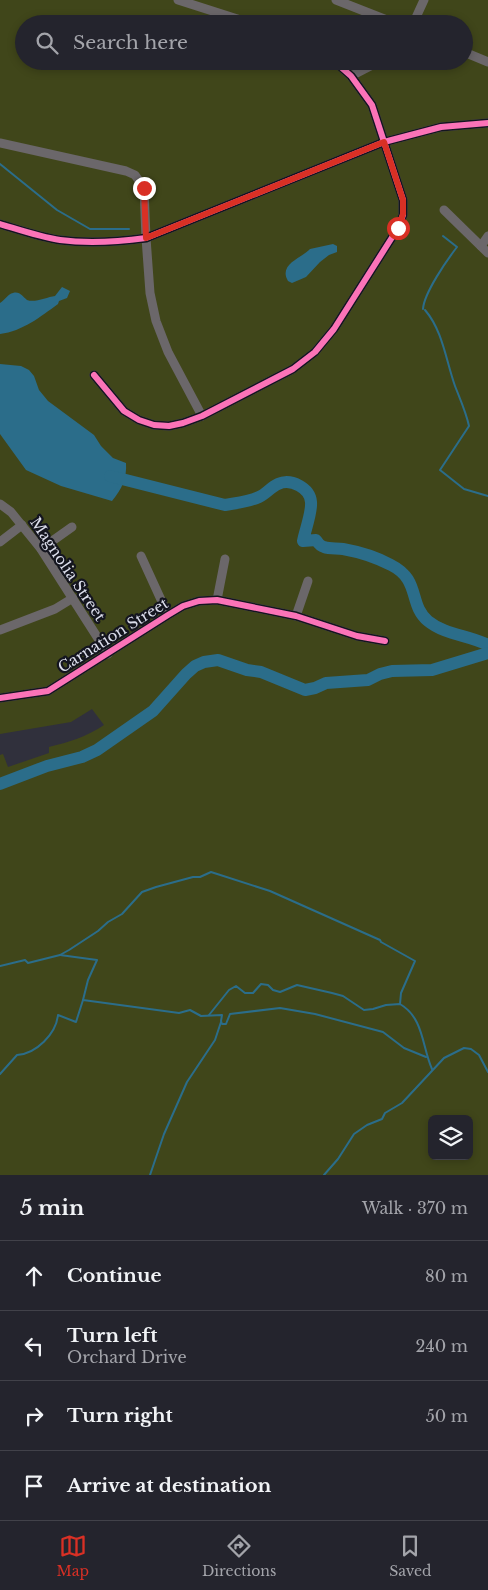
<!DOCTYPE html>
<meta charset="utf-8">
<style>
:root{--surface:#24242d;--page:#2c2c35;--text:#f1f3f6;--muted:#a3a4aa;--line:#414149;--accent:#d93025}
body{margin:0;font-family:"Libre Baskerville",serif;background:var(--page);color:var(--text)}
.controls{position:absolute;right:15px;bottom:15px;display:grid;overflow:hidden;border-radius:8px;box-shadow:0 2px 8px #0003}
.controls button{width:45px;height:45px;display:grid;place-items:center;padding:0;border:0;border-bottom:1px solid var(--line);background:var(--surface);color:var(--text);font:25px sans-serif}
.stop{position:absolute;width:15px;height:15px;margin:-11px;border:4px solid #d93025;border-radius:50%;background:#fff}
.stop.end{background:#d93025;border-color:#fff;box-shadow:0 1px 5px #0008}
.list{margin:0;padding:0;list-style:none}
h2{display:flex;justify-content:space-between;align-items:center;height:65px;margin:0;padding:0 20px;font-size:21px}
h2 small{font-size:16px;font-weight:400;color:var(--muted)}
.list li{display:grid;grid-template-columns:32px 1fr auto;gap:15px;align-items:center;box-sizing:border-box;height:70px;padding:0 20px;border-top:1px solid var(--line)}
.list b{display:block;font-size:19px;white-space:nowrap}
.list p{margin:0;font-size:16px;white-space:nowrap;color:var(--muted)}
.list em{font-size:16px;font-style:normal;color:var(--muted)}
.icon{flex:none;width:28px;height:28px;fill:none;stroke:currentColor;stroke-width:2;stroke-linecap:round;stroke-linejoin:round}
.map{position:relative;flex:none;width:488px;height:1175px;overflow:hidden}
.search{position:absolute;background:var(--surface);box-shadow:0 2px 8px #0003;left:15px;right:15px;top:15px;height:55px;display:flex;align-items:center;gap:12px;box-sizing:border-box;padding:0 18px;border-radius:28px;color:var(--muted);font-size:19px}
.sheet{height:345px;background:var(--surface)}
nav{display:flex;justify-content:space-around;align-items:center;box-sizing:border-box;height:70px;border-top:1px solid var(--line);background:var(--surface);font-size:14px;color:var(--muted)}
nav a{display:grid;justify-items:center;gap:2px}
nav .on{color:var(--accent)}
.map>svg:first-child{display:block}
.green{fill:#40461a;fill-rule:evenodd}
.water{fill:#2b6d8a}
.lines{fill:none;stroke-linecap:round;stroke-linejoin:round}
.stream{stroke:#2b6d8a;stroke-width:2}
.river{stroke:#2b6d8a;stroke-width:12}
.minor{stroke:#6b676a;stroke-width:9}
.cycleway-casing{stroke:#14151f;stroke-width:9}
.cycleway{stroke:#fb73b8;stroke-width:6}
.route{stroke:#d93025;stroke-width:6}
.labels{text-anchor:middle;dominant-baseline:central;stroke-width:4.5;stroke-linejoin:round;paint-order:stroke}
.street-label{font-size:15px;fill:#dbddeb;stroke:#14151f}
</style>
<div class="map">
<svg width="488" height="1175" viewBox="0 0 488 1175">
<rect width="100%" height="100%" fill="#30303c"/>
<!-- green -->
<path class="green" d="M0,0H488V1175H0V755L3,754L8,767L49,753V747C69,742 86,737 104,725L92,709L71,722L0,734ZM24,24H464V61H24ZM432,1119H469V1156H432Z"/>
<!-- water -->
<g class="water">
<path d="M333,244L337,246V252L329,255L320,262L306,277L292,283L288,281C278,264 302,258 310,249Z"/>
<path d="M62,287L70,291L67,298L59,301L58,304C40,317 23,331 0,334V303C5,300 8,294 13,293C20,291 23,297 27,300C35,303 47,297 55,296Z"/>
<path d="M0,364L21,366L29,370L34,376L39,390L48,401L94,435L101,446L113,458L126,463C127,478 122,489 112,501L61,486L26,470L0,434Z"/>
</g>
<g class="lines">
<!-- stream -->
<g class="stream">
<polyline points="0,164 57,210 90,229 129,229"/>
<path d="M423,309C424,293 447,260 457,247L443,236"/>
<path d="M425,310C443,331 446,361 455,386C460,399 466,412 469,426L440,470L464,489L488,496"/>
<polyline points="60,955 97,960 88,980 83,1000"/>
<polyline points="0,966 25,960 28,963 60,955 69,950 98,931 108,922 122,914 142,892 156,887 193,877 200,877 211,872 270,891 380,940 381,942 415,961 401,993 400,1004"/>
<path d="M209,1015L229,990L236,986L245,993H253L261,984L268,985L273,990L280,992L297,985L332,993L343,996L364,1010L373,1009L386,1005L400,1004C424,1018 422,1047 432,1069"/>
<path d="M0,1074L17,1055C36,1054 56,1034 58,1015L76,1022L83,1000L179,1013L190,1010L201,1016L222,1015L221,1021L222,1024H226L230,1014L280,1008L315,1014L383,1032L404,1048L426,1057"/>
<polyline points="150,1175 164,1134 187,1082 215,1040 221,1022"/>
<polyline points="324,1175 338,1159 354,1134 367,1125 382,1119 385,1113 402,1103 444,1058 464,1048 471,1049 479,1055 488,1072"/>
</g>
<!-- river -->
<g class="river">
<path d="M110,476L225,505C236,503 248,502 259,497C266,494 271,487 278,484C291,478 310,488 311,502C312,513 305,530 303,541L316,540C318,543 320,546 324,547C330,549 337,548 343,549C360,552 376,557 391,565C421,580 408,604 428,621C445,635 469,635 488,645"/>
<polyline points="0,784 47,766 82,757 97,750 153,711 186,674 195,666 204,662 218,660 247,670 261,672 305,690 315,688 326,683 368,680 380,674 392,671 432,670 488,653"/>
</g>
<!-- minor -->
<g class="minor">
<polyline points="178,0 253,24"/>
<polyline points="336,0 397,24"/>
<polyline points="413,24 424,0"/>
<polyline points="464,52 488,62"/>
<polyline points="351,76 380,61"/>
<polyline points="0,143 126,171 135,175 144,188 146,238 150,293 156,321 168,352 202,416"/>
<polyline points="444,210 488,253"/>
<path d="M0,224C20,230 40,237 60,240C89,244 117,242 146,238L384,142L441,127L488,123"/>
<polyline points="481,246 488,236"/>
<polyline points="94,375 124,411 139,420 154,425 169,426 183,423 202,416 293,369 315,352 334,329 398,228 403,215 403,200 372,105 351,76 334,61"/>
<polyline points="0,504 11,512 41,549 108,654"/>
<polyline points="0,542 22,525"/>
<polyline points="41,549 72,527"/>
<polyline points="141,556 168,615"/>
<polyline points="217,600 225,559"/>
<polyline points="296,616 308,581"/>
<polyline points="0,630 55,609 73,598"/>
<polyline points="0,698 48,691 168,615 183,606 199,601 217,600 296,616 357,636 385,641"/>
</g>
<defs>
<g id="cycleway">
<path d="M0,224C20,230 40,237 60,240C89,244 117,242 146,238L384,142L441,127L488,123"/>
<polyline points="94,375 124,411 139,420 154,425 169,426 183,423 202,416 293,369 315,352 334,329 398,228 403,215 403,200 372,105 351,76 334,61"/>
<polyline points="0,698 48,691 168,615 183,606 199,601 217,600 296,616 357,636 385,641"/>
</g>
</defs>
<!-- cycleway casing -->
<use href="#cycleway" class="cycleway-casing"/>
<!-- cycleway -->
<use href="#cycleway" class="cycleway"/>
</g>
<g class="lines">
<!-- route -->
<polyline class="route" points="144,188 146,238 384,142 403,200 403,214 398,228"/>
</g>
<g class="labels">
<!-- street labels -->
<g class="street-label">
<text transform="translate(68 569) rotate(56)">Magnolia Street</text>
<text transform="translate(113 635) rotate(-32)">Carnation Street</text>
</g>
</g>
</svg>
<div class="controls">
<button><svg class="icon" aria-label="layers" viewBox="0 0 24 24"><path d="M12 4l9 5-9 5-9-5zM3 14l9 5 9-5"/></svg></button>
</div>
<div class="stop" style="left:398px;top:228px"></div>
<div class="stop end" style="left:144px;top:188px"></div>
<div class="search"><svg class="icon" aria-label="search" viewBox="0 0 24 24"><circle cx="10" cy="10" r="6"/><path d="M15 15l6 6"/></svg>Search here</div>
</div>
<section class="sheet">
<h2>5 min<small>Walk · 370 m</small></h2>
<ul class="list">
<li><svg class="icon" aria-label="ahead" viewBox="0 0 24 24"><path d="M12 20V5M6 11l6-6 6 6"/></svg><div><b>Continue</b></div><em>80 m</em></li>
<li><svg class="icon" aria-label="left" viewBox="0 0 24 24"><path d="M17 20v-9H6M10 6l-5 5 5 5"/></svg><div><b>Turn left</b><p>Orchard Drive</p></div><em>240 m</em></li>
<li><svg class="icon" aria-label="right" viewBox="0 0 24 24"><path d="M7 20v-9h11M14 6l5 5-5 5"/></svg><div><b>Turn right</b></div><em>50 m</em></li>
<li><svg class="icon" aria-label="arrive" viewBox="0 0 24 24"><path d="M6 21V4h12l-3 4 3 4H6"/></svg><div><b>Arrive at destination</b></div></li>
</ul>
</section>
<nav>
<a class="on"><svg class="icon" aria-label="map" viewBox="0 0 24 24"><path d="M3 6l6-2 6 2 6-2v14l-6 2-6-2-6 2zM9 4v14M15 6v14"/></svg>Map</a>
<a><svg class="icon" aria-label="directions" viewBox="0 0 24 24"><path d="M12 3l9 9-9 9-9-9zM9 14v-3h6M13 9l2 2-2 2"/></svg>Directions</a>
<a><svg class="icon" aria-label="saved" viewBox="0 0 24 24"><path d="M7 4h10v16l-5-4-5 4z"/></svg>Saved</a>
</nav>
